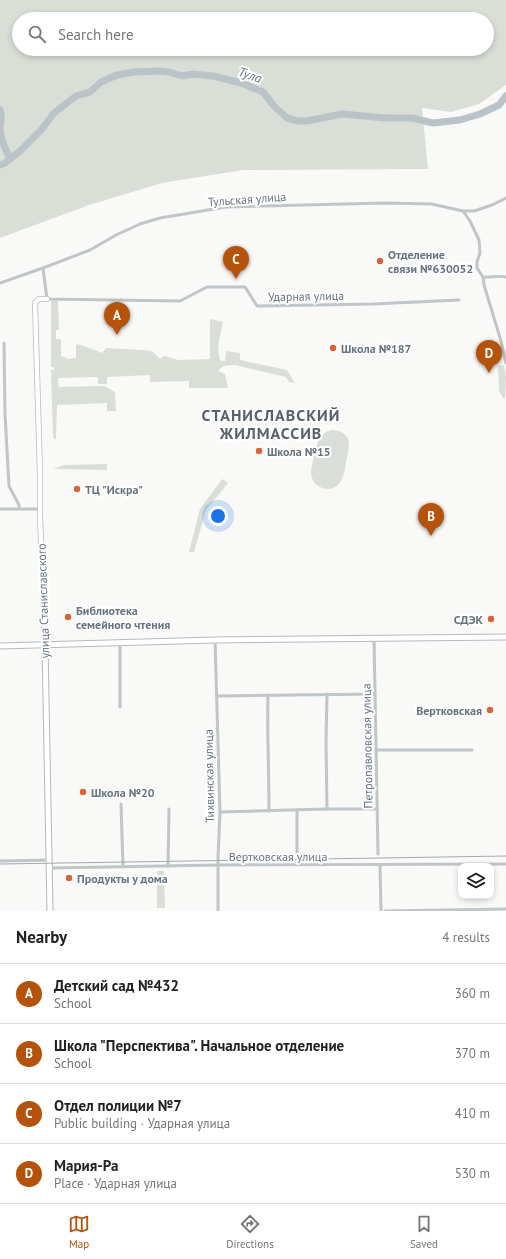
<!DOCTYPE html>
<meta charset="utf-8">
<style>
:root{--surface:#fff;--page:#f2f2f2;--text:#222;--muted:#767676;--line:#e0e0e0;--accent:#b45309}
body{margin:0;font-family:"PT Sans",sans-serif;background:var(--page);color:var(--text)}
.controls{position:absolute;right:12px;bottom:12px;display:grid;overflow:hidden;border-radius:8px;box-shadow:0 2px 6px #0003}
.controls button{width:36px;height:36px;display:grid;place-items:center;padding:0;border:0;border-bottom:1px solid var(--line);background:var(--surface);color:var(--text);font:20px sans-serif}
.you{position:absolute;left:218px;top:516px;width:14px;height:14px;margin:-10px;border:3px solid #fff;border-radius:50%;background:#1a73e8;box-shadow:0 0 0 6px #1a73e833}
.badge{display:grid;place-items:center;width:26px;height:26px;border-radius:50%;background:var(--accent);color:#fff;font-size:13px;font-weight:700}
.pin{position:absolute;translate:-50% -33px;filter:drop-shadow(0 1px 2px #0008)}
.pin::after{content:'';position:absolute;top:21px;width:14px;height:12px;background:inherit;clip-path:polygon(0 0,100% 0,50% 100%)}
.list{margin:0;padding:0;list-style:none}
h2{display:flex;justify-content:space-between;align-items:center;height:52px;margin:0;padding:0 16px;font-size:17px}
h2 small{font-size:13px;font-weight:400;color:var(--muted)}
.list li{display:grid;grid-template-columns:26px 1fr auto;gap:12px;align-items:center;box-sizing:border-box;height:60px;padding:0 16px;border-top:1px solid var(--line)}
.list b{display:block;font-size:15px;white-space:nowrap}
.list p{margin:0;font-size:13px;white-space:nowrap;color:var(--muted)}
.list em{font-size:13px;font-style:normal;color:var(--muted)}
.icon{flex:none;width:22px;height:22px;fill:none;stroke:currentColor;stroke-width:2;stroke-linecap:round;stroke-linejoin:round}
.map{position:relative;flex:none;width:506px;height:911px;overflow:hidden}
.search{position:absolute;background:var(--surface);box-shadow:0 2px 6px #0003;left:12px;right:12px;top:12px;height:44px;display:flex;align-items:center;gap:10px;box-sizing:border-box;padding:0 14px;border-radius:22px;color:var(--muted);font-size:15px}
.sheet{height:292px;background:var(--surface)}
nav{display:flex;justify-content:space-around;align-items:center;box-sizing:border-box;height:56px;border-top:1px solid var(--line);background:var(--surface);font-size:11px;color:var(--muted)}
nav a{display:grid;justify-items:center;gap:2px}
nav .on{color:var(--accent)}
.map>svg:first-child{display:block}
.green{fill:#d9ded7;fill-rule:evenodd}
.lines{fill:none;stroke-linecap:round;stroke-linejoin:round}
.river{stroke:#bac4c8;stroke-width:7}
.secondary-casing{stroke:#b5babf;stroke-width:6}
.primary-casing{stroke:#b4b9bd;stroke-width:7}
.street{stroke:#c0c5c8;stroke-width:3}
.secondary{stroke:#fff;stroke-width:4.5}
.primary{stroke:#fff;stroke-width:5}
.tram{stroke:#a2a9ae;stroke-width:1}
.poi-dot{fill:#d96338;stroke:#fff;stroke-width:1.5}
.labels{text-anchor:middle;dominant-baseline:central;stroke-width:4;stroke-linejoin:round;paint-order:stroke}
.street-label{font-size:12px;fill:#667480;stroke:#fff}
.poi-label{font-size:12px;font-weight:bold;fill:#667480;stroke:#fff;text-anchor:start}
.water-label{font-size:13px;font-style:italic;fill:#677981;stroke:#fff}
.district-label{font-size:16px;font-weight:bold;letter-spacing:1px;fill:#58626c;stroke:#fff}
</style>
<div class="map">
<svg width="506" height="911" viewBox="0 0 506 911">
<rect width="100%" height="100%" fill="#f9f9f7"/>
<!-- green -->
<g class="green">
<path d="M0,0H506V85L479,104L451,112L422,108L428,169L243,170L162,183L89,205L0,238ZM19,19H487V49H19Z"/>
<path d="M51,301H58L59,330H56V339H61V356L69,359L76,358V344C86,346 93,350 102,353L106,348L142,350L152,351L160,359L164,356L178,360L210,359V319L223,322C221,333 215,350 221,361H225L226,351L240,353V360L287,370L295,383L289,382L286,377L235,365L223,366L218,371L225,374L228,388H189V381L150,382V375L107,377V384H98V377L58,378L59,387L104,386L115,392L116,411H107V403L57,405L56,439H55L53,437L51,370H54V367H51Z"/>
<polygon points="502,365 504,366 506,376 505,398 503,398 499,391 498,366"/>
<path d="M332,430C353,431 350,447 346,462C344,473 343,487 329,489C325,489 321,488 317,485C313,482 311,477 311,472C312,466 317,440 321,436C324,433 327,431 332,430Z"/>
<polygon points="107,464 107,470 53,469 64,465"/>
<polygon points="222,479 228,483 206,510 194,552 189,552 200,509"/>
<polygon points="157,871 164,871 165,908 157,908"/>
</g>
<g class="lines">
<!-- river -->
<g class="river">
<path d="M0,110C3,116 0,122 0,129C0,139 6,150 10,159"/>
<polyline points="0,165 5,163 20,151 42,129 54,113 76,96 90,92 101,82 117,75 134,72 160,71 169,72 182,76 193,74 213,76 241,83 263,92 274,106 287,118 298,121 307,121 342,114 385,118 412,118 433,123 460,120 480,114 499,105 506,96"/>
</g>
<defs>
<polyline id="secondary" points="45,645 40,516 40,475 35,303 39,299 47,299"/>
<g id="primary">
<polyline points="45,645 50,911"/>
<polyline points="0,646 215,640 506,637"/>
</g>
</defs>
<!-- secondary casing -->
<use href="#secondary" class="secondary-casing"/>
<!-- primary casing -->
<use href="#primary" class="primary-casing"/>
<!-- street -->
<g class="street">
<polyline points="463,211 470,221 479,240 480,253 477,262 477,268 483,277 484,285 501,341 506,363"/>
<polyline points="43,268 47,299 180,301 207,287 245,287 257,306 373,304 459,300"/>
<path d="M483,277C491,278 498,275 506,277"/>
<polyline points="0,283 43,268 90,250 116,235 140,224 160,218 226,207 384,203 432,204 463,211 474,211 492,205 506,198"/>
<polyline points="4,343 5,414 9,486 19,505 19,508"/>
<polyline points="0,509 40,509"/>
<polyline points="374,638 378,854"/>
<polyline points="215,640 220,812 218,858 218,911"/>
<polyline points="120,643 120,707"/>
<polyline points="327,694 326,742 327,809"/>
<path d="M268,695C267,733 269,772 269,811"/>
<polyline points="217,696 375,694"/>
<polyline points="376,750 472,750"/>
<polyline points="121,804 123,866"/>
<polyline points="297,810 297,856"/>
<polyline points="220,812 327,809 377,809"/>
<polyline points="0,861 50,860"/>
<polyline points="380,865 381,911"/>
<polyline points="168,866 169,809"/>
<polyline points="50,868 218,865 506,864"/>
<polyline points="385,911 506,909"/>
</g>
<!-- secondary -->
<use href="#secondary" class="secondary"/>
<!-- primary -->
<use href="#primary" class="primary"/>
<!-- tram -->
<polyline class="tram" points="0,864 506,856"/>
</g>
<!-- markers -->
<g class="poi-dot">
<circle cx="380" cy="261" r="4"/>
<circle cx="333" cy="348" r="4"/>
<circle cx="259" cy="451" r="4"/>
<circle cx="77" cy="489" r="4"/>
<circle cx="68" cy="617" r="4"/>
<circle cx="491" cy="619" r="4"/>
<circle cx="490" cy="710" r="4"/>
<circle cx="83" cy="792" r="4"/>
<circle cx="69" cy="878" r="4"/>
</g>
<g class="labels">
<!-- street labels -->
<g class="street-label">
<text transform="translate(247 199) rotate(-4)">Тульская улица</text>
<text transform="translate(306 296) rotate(-1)">Ударная улица</text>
<text transform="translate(43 601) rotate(-92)">улица Станиславского</text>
<text transform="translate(367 746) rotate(-91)">Петропавловская улица</text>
<text transform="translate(209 776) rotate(-91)">Тихвинская улица</text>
<text x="278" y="856">Вертковская улица</text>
</g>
<!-- poi labels -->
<g class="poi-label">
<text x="388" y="254">Отделение<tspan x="388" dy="14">связи №630052</tspan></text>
<text x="341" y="348">Школа №187</text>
<text x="267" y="451">Школа №15</text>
<text x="85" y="489">ТЦ "Искра"</text>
<text x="76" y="610">Библиотека<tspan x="76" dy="14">семейного чтения</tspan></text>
<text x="483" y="619" text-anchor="end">СДЭК</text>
<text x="482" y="710" text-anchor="end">Вертковская</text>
<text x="91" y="792">Школа №20</text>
<text x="77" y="878">Продукты у дома</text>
</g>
<!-- water labels -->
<g class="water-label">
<text transform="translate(250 75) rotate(20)">Тула</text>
</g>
<!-- district labels -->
<g class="district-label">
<text x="271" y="415">СТАНИСЛАВСКИЙ<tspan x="271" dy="18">ЖИЛМАССИВ</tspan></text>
</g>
</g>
</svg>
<div class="controls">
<button><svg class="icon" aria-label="layers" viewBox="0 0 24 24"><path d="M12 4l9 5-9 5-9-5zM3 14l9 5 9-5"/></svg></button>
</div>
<div class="you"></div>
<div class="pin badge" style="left:117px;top:335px">A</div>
<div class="pin badge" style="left:431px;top:536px">B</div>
<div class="pin badge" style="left:236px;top:279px">C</div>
<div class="pin badge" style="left:489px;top:373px">D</div>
<div class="search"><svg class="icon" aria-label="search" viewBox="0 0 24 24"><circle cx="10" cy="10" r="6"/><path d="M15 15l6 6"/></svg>Search here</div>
</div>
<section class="sheet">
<h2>Nearby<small>4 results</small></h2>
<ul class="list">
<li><span class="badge">A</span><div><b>Детский сад №432</b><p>School</p></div><em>360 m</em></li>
<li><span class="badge">B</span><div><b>Школа &quot;Перспектива&quot;. Начальное отделение</b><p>School</p></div><em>370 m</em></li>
<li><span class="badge">C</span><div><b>Отдел полиции №7</b><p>Public building · Ударная улица</p></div><em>410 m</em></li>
<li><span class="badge">D</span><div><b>Мария-Ра</b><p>Place · Ударная улица</p></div><em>530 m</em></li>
</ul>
</section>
<nav>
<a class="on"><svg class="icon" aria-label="map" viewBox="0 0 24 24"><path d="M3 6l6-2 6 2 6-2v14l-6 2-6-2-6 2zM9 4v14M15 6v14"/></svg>Map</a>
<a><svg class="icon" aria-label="directions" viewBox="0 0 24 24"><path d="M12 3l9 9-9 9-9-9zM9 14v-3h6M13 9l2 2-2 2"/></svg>Directions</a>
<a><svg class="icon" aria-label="saved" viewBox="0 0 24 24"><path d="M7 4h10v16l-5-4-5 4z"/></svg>Saved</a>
</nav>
